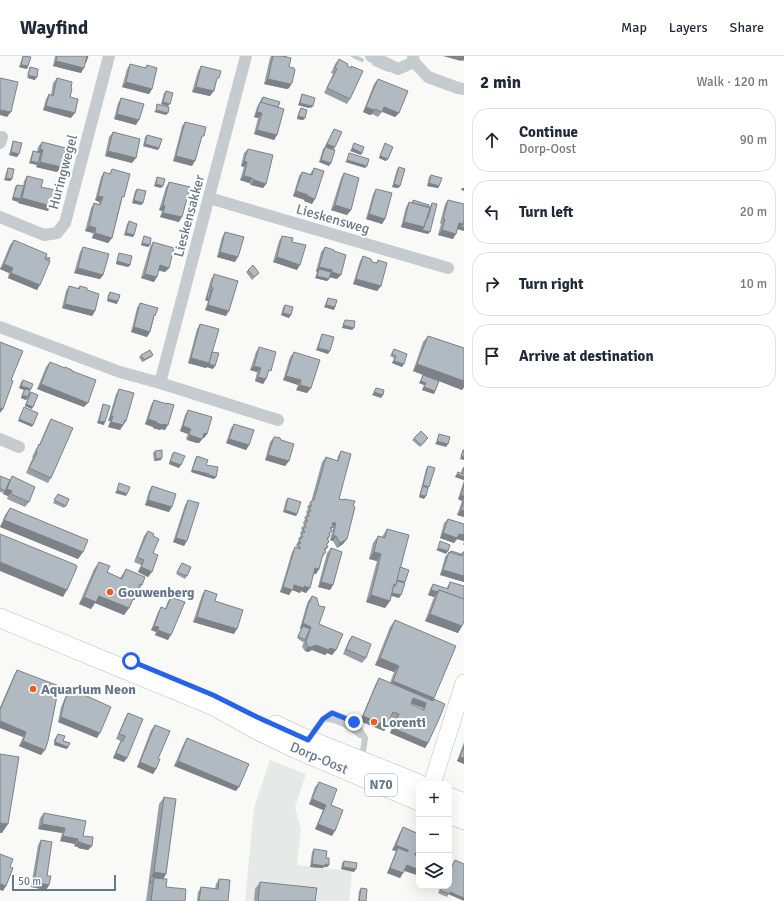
<!DOCTYPE html>
<meta charset="utf-8">
<style>
:root{--surface:#fff;--page:#f2f2f3;--text:#1f2937;--muted:#747a83;--line:#e0e1e3}
body{margin:0;font-family:Signika,sans-serif;background:var(--page);color:var(--text)}
.controls{position:absolute;right:12px;bottom:12px;display:grid;overflow:hidden;border-radius:8px;box-shadow:0 4px 16px #0002}
.controls button{width:36px;height:36px;display:grid;place-items:center;padding:0;border:0;border-bottom:1px solid var(--line);background:var(--surface);color:var(--text);font:20px sans-serif}
.scale{position:absolute;left:12px;bottom:10px;width:104px;box-sizing:border-box;padding-left:4px;border:2px solid #65788b;border-top:0;font-size:11px;line-height:14px;white-space:nowrap;color:#65788b;-webkit-text-stroke:3px #fff;paint-order:stroke}
.stop{position:absolute;width:12px;height:12px;margin:-9px;border:3px solid #2563eb;border-radius:50%;background:#fff}
.stop.end{background:#2563eb;border-color:#fff;box-shadow:0 1px 4px #0008}
.list{margin:0;padding:0;list-style:none}
h2{display:flex;justify-content:space-between;align-items:center;height:52px;margin:0;padding:0 16px;font-size:17px}
h2 small{font-size:13px;font-weight:400;color:var(--muted)}
.list li{display:grid;grid-template-columns:26px 1fr auto;gap:12px;align-items:center;box-sizing:border-box;height:64px;margin:0 8px 8px;padding:0 8px;border:1px solid var(--line);border-radius:16px}
.list b{display:block;font-size:15px;white-space:nowrap}
.list p{margin:0;font-size:13px;white-space:nowrap;color:var(--muted)}
.list em{font-size:13px;font-style:normal;color:var(--muted)}
.icon{flex:none;width:22px;height:22px;fill:none;stroke:currentColor;stroke-width:2;stroke-linecap:round;stroke-linejoin:round}
.map{position:relative;flex:none;width:464px;height:845px;overflow:hidden}
header{display:flex;align-items:center;gap:24px;box-sizing:border-box;height:56px;padding:0 20px;background:var(--surface);border-bottom:1px solid var(--line)}
header strong{font-size:19px}
nav{display:flex;gap:22px;margin-inline-start:auto;font-size:14px}
main{display:flex}
aside{flex:1;background:var(--surface)}
.map>svg:first-child{display:block}
.built{fill:#e7e8e8}
.lines{fill:none;stroke-linecap:round;stroke-linejoin:round}
.stream{stroke:#c2cdd2;stroke-width:4}
.secondary-casing{stroke:#bbc0c5;stroke-width:18}
.primary-casing{stroke:#bcc0c4;stroke-width:20}
.lane{stroke:#c6cbcf;stroke-width:6}
.street{stroke:#c6cbcf;stroke-width:12}
.secondary{stroke:#fff;stroke-width:17}
.primary{stroke:#fff;stroke-width:19}
.wall{fill:#989fa6;fill-rule:evenodd}
.shaded-wall{fill:#7c8287}
.building{fill:#b1b9c1;stroke:#7c8287;fill-rule:evenodd}
.route{stroke:#2563eb;stroke-width:5}
.poi-dot{fill:#f45a1c;stroke:#fff;stroke-width:1.5}
.labels{text-anchor:middle;dominant-baseline:central;stroke-width:4;stroke-linejoin:round;paint-order:stroke}
.shield{fill:#fff;stroke:#93a0ae;stroke-width:1}
.shield-label{font-size:13px;font-weight:bold;fill:#65788b}
.street-label{font-size:14px;fill:#65788b;stroke:#fff}
.poi-label{font-size:14px;font-weight:bold;fill:#65788b;stroke:#fff;text-anchor:start}
</style>
<header>
<strong>Wayfind</strong>
<nav><a>Map</a><a>Layers</a><a>Share</a></nav>
</header>
<main>
<div class="map">
<svg width="464" height="845" viewBox="0 0 464 845">
<rect width="100%" height="100%" fill="#f9f9f7"/>
<!-- built -->
<polygon class="built" points="270,704 306,718 295,751 301,773 297,809 352,815 349,845 245,845 254,752"/>
<g class="lines">
<!-- stream -->
<g class="stream">
<polyline points="353,0 362,4"/>
<polyline points="374,8 388,14"/>
</g>
<defs>
<polyline id="secondary" points="432,728 464,627"/>
<g id="primary">
<polyline points="0,562 214,650 255,673 294,692 419,745"/>
<polyline points="276,669 299,680 419,728"/>
<polyline points="449,741 464,747"/>
<polyline points="449,758 464,764"/>
</g>
</defs>
<!-- secondary casing -->
<use href="#secondary" class="secondary-casing"/>
<!-- primary casing -->
<use href="#primary" class="primary-casing"/>
<!-- lane -->
<g class="lane">
<path d="M324,663C336,662 351,671 360,679"/>
<polyline points="310,681 323,663 332,657 354,665 365,682 362,702"/>
</g>
<!-- street -->
<g class="street">
<polyline points="246,0 160,327 278,364"/>
<polyline points="371,0 398,13 414,6"/>
<polyline points="413,0 414,6 428,21 458,32 464,33"/>
<polyline points="0,87 2,81"/>
<polyline points="209,142 448,212"/>
<polyline points="0,161 44,179 57,177 65,167 109,0"/>
<polyline points="0,271 120,316 160,327"/>
<polyline points="0,383 19,391"/>
</g>
<!-- secondary -->
<use href="#secondary" class="secondary"/>
<!-- primary -->
<use href="#primary" class="primary"/>
</g>
<!-- wall -->
<g class="wall">
<polygon points="23,0 28,10 27,13 19,11 22,2"/>
<polygon points="55,0 88,0 81,17 53,10"/>
<polygon points="271,0 287,0 287,1 292,27 289,32 287,33 264,28 270,2"/>
<polygon points="339,3 347,10 350,12 350,43 347,48 324,37 333,18 331,17 335,8"/>
<polygon points="130,8 145,12 147,9 152,33 149,38 122,31 127,13"/>
<polygon points="201,10 216,27 210,40 192,36 198,15"/>
<polygon points="30,11 35,24 28,22 27,21 29,14"/>
<polygon points="57,22 71,33 71,62 43,54 46,43 49,38 51,39 53,27"/>
<polygon points="378,23 399,57 395,61 382,56 378,61 372,58 370,59 363,56 374,28"/>
<polygon points="166,35 168,50 161,48 164,37"/>
<polygon points="302,38 311,52 309,51 309,52 298,49 301,40"/>
<polygon points="263,41 278,51 277,79 274,84 254,78 258,62 254,61 257,51 260,46 261,43"/>
<polygon points="121,42 136,69 114,63 118,47"/>
<polygon points="301,52 305,62 303,64 297,63 299,55"/>
<polygon points="185,66 200,85 192,110 173,105 182,70"/>
<polygon points="334,73 333,94 331,107 329,110 319,106 323,93 325,91 329,92 325,90"/>
<polygon points="113,76 132,107 105,100 109,81"/>
<polygon points="147,79 158,94 143,90 145,81"/>
<polygon points="13,85 19,98 17,101 9,99 12,88"/>
<polygon points="42,86 61,111 57,116 36,111 37,109 29,107 32,97 33,95 37,96 38,91"/>
<polygon points="385,87 386,105 379,102 384,90"/>
<polygon points="248,93 266,128 263,132 251,129 249,127 240,124 244,111 241,110 244,97"/>
<polygon points="399,111 400,130 398,132 392,131 397,113"/>
<polygon points="8,112 12,123 10,125 4,124 7,114"/>
<polygon points="314,112 312,148 304,145 305,144 293,140 299,120 302,116 310,118"/>
<polygon points="112,113 122,144 112,182 108,187 92,182 93,177 85,175 91,152 94,147 99,148 99,146 95,144 101,121 104,116 109,118"/>
<polygon points="344,117 351,154 347,159 331,154 341,122"/>
<polygon points="431,119 439,130 438,132 427,130 429,121"/>
<polygon points="27,120 41,131 48,155 18,147 19,146 12,144 15,131 17,129 23,130 24,125"/>
<polygon points="157,121 161,132 154,130 156,123"/>
<polygon points="169,126 179,166 160,161 162,155 159,154 166,131"/>
<polygon points="137,133 143,147 141,149 132,147 135,135"/>
<polygon points="376,133 385,163 382,168 366,163 373,138"/>
<polygon points="413,144 429,152 432,147 428,178 401,171 406,151 409,146 412,147"/>
<polygon points="448,144 464,175 457,173 453,183 438,179 441,168 440,167 445,148"/>
<polygon points="129,165 134,179 133,181 124,179 127,168"/>
<polygon points="225,176 235,206 217,201 222,181"/>
<polygon points="144,180 150,189 148,191 141,189"/>
<polygon points="282,180 292,186 297,214 273,206 279,185"/>
<polygon points="14,184 46,201 37,234 8,222 9,217 0,213 10,189"/>
<polygon points="153,186 169,212 165,216 159,214 154,226 141,222 150,191"/>
<polygon points="83,191 103,219 100,223 74,217 80,196"/>
<polygon points="325,191 334,195 337,223 329,221 327,225 315,222 317,216 316,215 321,196"/>
<polygon points="119,197 130,209 128,211 116,208 118,200"/>
<polygon points="363,200 372,206 376,207 378,204 381,230 377,235 353,228 360,205"/>
<polygon points="248,214 259,217 252,224 246,216"/>
<polygon points="214,219 226,260 205,254 208,245 205,244 211,223"/>
<polygon points="69,230 78,232 80,230 87,234 95,255 92,260 62,252 66,235"/>
<polygon points="110,236 117,248 107,245 108,239"/>
<polygon points="328,242 335,251 334,254 324,251 327,244"/>
<polygon points="140,247 154,262 150,276 147,281 131,276 137,252"/>
<polygon points="285,249 289,262 281,259 283,251"/>
<polygon points="200,268 212,296 213,313 207,311 206,312 188,307 197,273"/>
<polygon points="322,278 328,298 316,294 321,280"/>
<polygon points="428,280 464,292 464,331 462,334 439,325 434,338 422,334 424,329 419,327 423,319 435,323 413,315 423,286"/>
<polygon points="259,291 267,320 266,323 263,328 255,325 257,316 250,314 256,296"/>
<polygon points="394,293 404,308 402,311 392,307 394,302 390,300 392,296"/>
<polygon points="294,296 311,332 307,337 296,334 298,329 283,324 290,301"/>
<polygon points="141,299 153,299 151,301 142,306 139,301"/>
<polygon points="50,306 84,351 37,333 46,311"/>
<polygon points="23,324 30,334 28,341 26,344 21,342 24,334 19,332 21,326"/>
<polygon points="119,333 123,368 120,374 108,371 110,365 108,365 116,338"/>
<polygon points="31,336 32,353 25,350 29,338"/>
<polygon points="154,344 166,348 167,347 165,374 161,373 160,374 153,372 153,371 145,368 151,349"/>
<polygon points="103,348 104,369 97,367 102,351"/>
<polygon points="188,354 207,378 204,382 203,382 199,387 197,387 187,384 186,382 188,378 180,375 185,359"/>
<polygon points="51,363 51,422 48,427 26,417 33,401 32,401 36,393 39,389 48,368"/>
<polygon points="234,368 249,389 246,394 226,387 231,372"/>
<polygon points="274,381 289,405 285,410 265,404 270,386"/>
<polygon points="414,382 426,385 420,391 412,384"/>
<polygon points="155,395 161,404 154,405 153,397"/>
<polygon points="341,395 339,443 343,444 344,443 347,483 343,488 337,492 333,485 330,484 333,472 332,472 331,473 330,479 330,480 328,484 329,486 327,489 328,491 325,495 326,496 322,502 319,513 316,518 314,518 306,537 301,535 300,537 292,534 289,539 280,536 292,496 295,491 296,492 297,491 296,489 299,484 298,483 301,479 300,477 302,474 301,472 304,469 303,467 305,463 304,462 307,458 306,456 308,453 307,451 311,446 322,406 326,401 337,405 338,400"/>
<polygon points="174,396 179,412 169,408 172,398"/>
<polygon points="197,400 206,409 216,421 214,423 207,421 191,416 195,403"/>
<polygon points="428,410 429,431 428,433 424,443 419,441 426,413"/>
<polygon points="464,411 464,461 457,459 462,445 458,443 464,424 455,421 458,416 461,417 462,413"/>
<polygon points="0,420 10,424 12,420 29,446 25,451 7,443 8,440 3,438 4,437 0,436"/>
<polygon points="152,430 169,456 145,449 149,435"/>
<polygon points="58,438 66,450 64,452 53,447"/>
<polygon points="288,442 297,458 296,460 283,456 286,444"/>
<polygon points="188,444 184,490 173,486 185,449"/>
<polygon points="10,452 83,496 78,503 0,471 5,459"/>
<polygon points="448,463 464,468 464,489 463,489 464,485 457,483 454,487 440,482 444,467"/>
<polygon points="387,473 400,511 404,528 401,539 399,542 391,539 390,545 385,552 366,546 377,505 369,503 373,487 378,480 382,481"/>
<polygon points="148,475 153,480 153,497 148,521 138,516 141,509 134,506 144,480"/>
<polygon points="331,492 333,529 330,534 318,531 327,497"/>
<polygon points="451,495 461,498 463,496 464,526 440,519 445,501 449,496 450,497"/>
<polygon points="99,506 107,516 120,522 126,513 142,529 137,536 129,552 124,559 95,547 91,553 79,548 94,513"/>
<polygon points="182,507 187,520 185,523 176,518"/>
<polygon points="450,526 462,570 458,577 425,565 434,541 428,539 430,533 433,528 446,533"/>
<polygon points="205,534 215,545 234,578 193,566 202,539"/>
<polygon points="312,540 317,543 319,568 336,594 332,599 327,597 325,599 312,594 308,596 305,595 302,591 304,585 304,587 297,582 301,573 300,572 306,551 308,545"/>
<polygon points="171,541 168,584 155,579 156,576 151,574 158,556 161,551 165,553 168,545"/>
<path d="M395,564L434,643L428,687L425,692L390,677L395,663L391,661L384,675L360,665L376,627L379,622L390,627L394,616L375,609L390,571ZM411,647L423,652L422,653L411,648Z"/>
<polygon points="352,580 366,602 362,607 343,598 349,584"/>
<polygon points="17,614 41,699 19,690 23,681 0,672 0,651 14,619"/>
<polygon points="69,634 97,682 58,666 61,651 66,639"/>
<polygon points="128,657 127,702 124,706 113,702 118,690 121,685 116,683 125,662"/>
<polygon points="155,669 158,703 156,713 153,718 137,711 151,674"/>
<polygon points="58,678 68,691 67,693 54,689 54,684"/>
<polygon points="187,682 236,735 174,710 184,687"/>
<polygon points="464,686 464,708 457,705"/>
<polygon points="319,726 331,749 332,780 315,773 323,754 309,748 315,731"/>
<polygon points="164,741 166,818 163,822 166,831 185,845 146,845 159,748"/>
<polygon points="44,757 83,780 92,790 88,794 78,792 78,791 74,790 75,788 60,785 62,777 38,773 40,762"/>
<polygon points="403,771 419,778 419,816 417,819 404,815 400,822 387,817 396,795 392,794 400,776"/>
<polygon points="41,784 49,829 46,834 31,831 38,789"/>
<polygon points="314,793 326,802 329,809 327,811 324,811 323,812 310,811 312,796"/>
<polygon points="455,804 448,839 447,841 438,837 441,830 449,830 449,815"/>
<polygon points="344,805 354,816 341,813 342,807"/>
<polygon points="219,823 228,845 197,845 198,836 201,831 215,833 216,828"/>
<polygon points="260,826 315,845 254,845 255,833"/>
<polygon points="361,832 366,845 358,845 359,835"/>
</g>
<!-- shaded-wall -->
<g class="shaded-wall">
<polygon points="443,0 464,0 464,5 462,4 461,5"/>
<polygon points="56,5 84,12 81,17 53,10"/>
<polygon points="21,9 28,10 27,13 19,11"/>
<polygon points="30,20 37,21 35,24 28,22"/>
<polygon points="268,23 292,27 289,32 287,33 264,28"/>
<polygon points="126,26 152,33 149,38 122,31"/>
<polygon points="196,31 214,35 210,40 192,36"/>
<polygon points="163,46 170,48 168,50 161,48"/>
<polygon points="300,47 311,49 313,50 311,52 309,51 309,52 298,49"/>
<polygon points="46,50 75,57 71,62 43,54"/>
<polygon points="366,51 375,53 372,58 370,59 363,56"/>
<polygon points="384,51 399,57 395,61 381,55"/>
<polygon points="0,54 11,56 7,61 0,59"/>
<polygon points="156,54 168,57 166,59 154,56"/>
<polygon points="257,56 262,57 258,62 254,61"/>
<polygon points="117,58 139,64 136,69 114,63"/>
<polygon points="298,60 305,62 303,64 297,63"/>
<polygon points="257,74 277,79 274,84 254,78"/>
<polygon points="145,88 159,92 158,94 143,90"/>
<polygon points="327,88 335,91 333,94 325,90"/>
<polygon points="352,92 362,97 361,99 350,95"/>
<polygon points="40,93 43,94 39,99 36,98"/>
<polygon points="108,95 136,102 132,107 105,100"/>
<polygon points="11,96 19,98 17,101 9,99"/>
<polygon points="176,100 195,105 192,110 173,105"/>
<polygon points="380,100 388,103 386,105 379,102"/>
<polygon points="321,104 331,107 329,110 319,106"/>
<polygon points="347,104 367,110 365,112 345,106"/>
<polygon points="31,105 38,107 37,109 29,107"/>
<polygon points="244,105 247,106 244,111 241,110"/>
<polygon points="40,106 61,111 57,116 36,111"/>
<polygon points="244,120 252,122 249,127 240,124"/>
<polygon points="6,122 12,123 10,125 4,124"/>
<polygon points="254,124 266,128 263,132 251,129"/>
<polygon points="429,127 439,130 438,132 427,130"/>
<polygon points="156,128 163,130 161,132 154,130"/>
<polygon points="394,128 400,130 398,132 392,131"/>
<polygon points="462,132 464,132 464,135 461,134"/>
<polygon points="296,135 308,139 305,144 293,140"/>
<polygon points="98,140 103,141 99,146 95,144"/>
<polygon points="307,140 315,143 312,148 304,145"/>
<polygon points="13,141 20,143 19,146 12,144"/>
<polygon points="22,142 51,150 48,155 18,147"/>
<polygon points="134,144 143,147 141,149 132,147"/>
<polygon points="163,149 165,150 162,155 159,154"/>
<polygon points="335,149 351,154 347,159 331,154"/>
<polygon points="163,157 182,161 179,166 160,161"/>
<polygon points="369,158 385,163 382,168 366,163"/>
<polygon points="404,166 424,171 430,176 428,178 401,171"/>
<polygon points="459,167 463,168 464,172 464,175 455,172"/>
<polygon points="89,170 96,172 93,177 85,175"/>
<polygon points="442,174 456,178 453,183 438,179"/>
<polygon points="95,177 112,182 108,187 92,182"/>
<polygon points="126,177 134,179 133,181 124,179"/>
<polygon points="142,187 150,189 148,191 141,189"/>
<polygon points="220,196 238,201 235,206 217,201"/>
<polygon points="277,201 300,209 297,214 273,206"/>
<polygon points="117,205 130,209 128,211 116,208"/>
<polygon points="4,208 13,212 9,217 0,213"/>
<polygon points="160,209 169,212 165,216 156,214"/>
<polygon points="319,211 332,214 329,219 319,213 317,216 316,215"/>
<polygon points="78,212 103,219 100,223 74,217"/>
<polygon points="332,216 341,219 337,223 329,221"/>
<polygon points="11,217 40,229 37,234 8,222"/>
<polygon points="145,218 157,221 154,226 141,222"/>
<polygon points="317,220 329,223 327,225 315,222"/>
<polygon points="356,223 381,230 377,235 353,228"/>
<polygon points="207,242 209,242 208,245 205,244"/>
<polygon points="108,243 118,245 117,248 107,245"/>
<polygon points="65,248 95,255 92,260 62,252"/>
<polygon points="208,249 229,255 226,260 205,254"/>
<polygon points="326,249 335,251 334,254 324,251"/>
<polygon points="283,257 291,259 289,262 281,259"/>
<polygon points="343,269 354,272 352,274 342,272"/>
<polygon points="134,271 150,276 147,281 131,276"/>
<polygon points="318,292 330,295 328,298 316,294"/>
<polygon points="153,299 151,301 142,306 144,304"/>
<polygon points="191,302 209,307 215,310 213,313 207,311 206,312 188,307"/>
<polygon points="394,305 404,308 402,311 392,307"/>
<polygon points="417,308 464,325 464,331 462,334 413,315"/>
<polygon points="254,310 261,312 257,316 250,314"/>
<polygon points="286,320 301,324 298,329 283,324"/>
<polygon points="258,321 266,323 263,328 255,325"/>
<polygon points="421,325 426,327 424,329 419,327"/>
<polygon points="41,328 88,347 84,351 37,333"/>
<polygon points="300,329 311,332 307,337 296,334"/>
<polygon points="21,330 31,333 29,336 25,333 24,334 19,332"/>
<polygon points="424,331 435,335 434,338 422,334"/>
<polygon points="374,336 383,339 381,342 372,339"/>
<polygon points="22,339 28,341 26,344 21,342"/>
<polygon points="26,348 33,351 32,353 25,350"/>
<polygon points="0,352 3,353 0,357"/>
<polygon points="111,360 113,360 110,365 108,365"/>
<polygon points="19,363 33,369 32,371 18,365"/>
<polygon points="148,363 157,366 153,371 145,368"/>
<polygon points="125,364 126,365 120,374 108,371 111,366"/>
<polygon points="99,365 105,366 104,369 97,367"/>
<polygon points="156,367 164,368 168,369 165,374 161,373 160,374 153,372"/>
<polygon points="183,370 191,373 188,378 180,375"/>
<polygon points="204,377 207,378 204,382 203,382 199,387 197,387 187,384 190,379"/>
<polygon points="229,383 249,389 246,394 226,387"/>
<polygon points="437,385 448,388 446,391 435,388"/>
<polygon points="268,399 289,405 285,410 265,404"/>
<polygon points="461,400 464,401 464,404 460,403"/>
<polygon points="162,402 161,404 154,405 156,403"/>
<polygon points="170,405 181,409 179,412 169,408"/>
<polygon points="192,414 209,418 207,421 191,416"/>
<polygon points="457,418 464,421 464,424 455,421"/>
<polygon points="209,419 216,421 214,423 207,421"/>
<polygon points="7,433 12,435 8,440 3,438"/>
<polygon points="117,434 127,438 126,440 115,437"/>
<polygon points="420,439 426,440 424,443 419,441"/>
<polygon points="461,439 464,440 464,442 462,445 458,443"/>
<polygon points="148,444 172,451 169,456 145,449"/>
<polygon points="285,454 297,458 296,460 283,456"/>
<polygon points="461,454 464,455 464,461 457,459"/>
<polygon points="4,464 83,496 78,503 0,471"/>
<polygon points="332,467 336,467 330,475"/>
<polygon points="443,477 459,478 464,479 464,485 457,483 454,487 440,482"/>
<polygon points="333,480 336,480 333,485 330,484"/>
<polygon points="176,482 187,485 184,490 173,486"/>
<polygon points="347,483 343,488 337,492 340,487"/>
<polygon points="438,492 448,495 446,498 436,494"/>
<polygon points="374,496 381,498 377,505 369,503"/>
<polygon points="0,506 67,534 63,541 0,515"/>
<polygon points="141,511 152,516 148,521 138,516"/>
<polygon points="315,512 319,513 316,518 312,517"/>
<polygon points="443,514 464,520 464,526 440,519"/>
<polygon points="321,526 333,529 330,534 318,531"/>
<polygon points="294,529 304,530 310,532 306,537 301,535 300,537 292,534 289,539 280,536 283,531"/>
<polygon points="431,534 438,536 434,541 428,539"/>
<polygon points="390,536 401,539 399,542 388,539"/>
<polygon points="371,539 390,545 385,552 366,546"/>
<polygon points="99,540 129,552 124,559 95,547 91,553 79,548 84,541"/>
<polygon points="430,558 462,570 458,577 425,565"/>
<polygon points="197,561 237,573 234,578 193,566"/>
<polygon points="303,567 311,571 308,575 303,570 301,573 300,572"/>
<polygon points="154,570 159,571 156,576 151,574"/>
<polygon points="158,574 171,579 168,584 155,579"/>
<polygon points="316,589 330,592 336,594 332,599 327,597 325,599 312,594 308,596 305,595 308,591"/>
<polygon points="380,602 399,610 394,616 375,609"/>
<polygon points="393,625 434,642 430,649 426,648 423,652 410,647 388,632"/>
<polygon points="363,660 387,670 384,675 360,665"/>
<polygon points="61,661 100,677 97,682 58,666"/>
<polygon points="0,665 26,676 23,681 0,672"/>
<polygon points="393,672 428,687 425,692 390,677"/>
<polygon points="23,685 45,694 41,699 19,690"/>
<polygon points="55,686 68,691 67,693 54,689"/>
<polygon points="116,697 127,702 124,706 113,702"/>
<polygon points="460,701 464,702 464,708 457,705"/>
<polygon points="178,705 239,731 236,735 174,710"/>
<polygon points="140,706 156,713 153,718 137,711"/>
<polygon points="312,743 326,749 323,754 309,748"/>
<polygon points="0,767 8,768 2,777 0,777"/>
<polygon points="42,768 65,772 62,777 38,773"/>
<polygon points="318,768 335,775 332,780 315,773"/>
<polygon points="63,780 78,783 75,788 60,785"/>
<polygon points="78,786 81,786 78,791 74,790"/>
<polygon points="81,787 92,790 88,794 78,792"/>
<polygon points="396,789 408,794 405,799 398,792 396,795 392,794"/>
<polygon points="415,797 419,799 419,805 412,802"/>
<polygon points="312,808 325,808 329,809 327,811 324,811 323,812 310,811"/>
<polygon points="407,809 419,814 419,816 417,819 403,814"/>
<polygon points="343,811 356,813 354,816 341,813"/>
<polygon points="390,812 403,817 400,822 387,817"/>
<polygon points="154,816 166,818 162,825 151,821"/>
<polygon points="34,826 49,829 46,834 31,831"/>
<polygon points="0,828 6,830 3,835 0,834"/>
<polygon points="450,836 464,842 464,845 448,838"/>
</g>
<!-- building -->
<g class="building">
<polygon points="23,0 31,1 28,10 21,9"/>
<polygon points="57,0 87,0 84,12 56,5"/>
<polygon points="87,0 88,0 86,6"/>
<polygon points="273,0 282,0 291,2 289,11 294,12 295,14 292,27 290,28 268,23"/>
<polygon points="339,3 348,8 347,10 351,12 351,10 363,15 350,43 327,32 337,13 335,12"/>
<polygon points="130,8 146,12 147,9 157,12 152,33 126,26"/>
<polygon points="201,10 221,15 219,22 217,22 214,35 196,31"/>
<polygon points="30,11 38,13 37,21 30,20 28,18"/>
<polygon points="0,22 18,26 11,56 0,54"/>
<polygon points="57,22 72,26 71,33 72,33 70,41 78,43 75,57 46,50 49,38 53,40"/>
<polygon points="378,23 408,35 399,57 384,51 382,56 375,53 374,54 366,51"/>
<polygon points="166,35 173,37 170,48 163,46"/>
<polygon points="302,38 315,42 313,50 311,49 310,50 300,47"/>
<polygon points="263,41 280,46 278,51 261,47"/>
<polygon points="121,42 144,48 139,64 117,58"/>
<polygon points="260,46 284,53 277,79 257,74 262,57 257,56"/>
<polygon points="157,48 169,51 168,57 156,54"/>
<polygon points="301,52 307,54 305,62 298,60"/>
<polygon points="185,66 206,71 204,80 202,80 195,105 176,100"/>
<polygon points="334,73 342,76 335,91 327,88"/>
<polygon points="113,76 140,83 136,102 108,95"/>
<polygon points="147,79 162,83 159,92 145,88"/>
<polygon points="13,85 22,87 19,98 11,96"/>
<polygon points="42,86 66,92 61,111 40,106 43,94 40,93"/>
<polygon points="354,87 364,91 362,97 352,92"/>
<polygon points="385,87 393,91 388,103 380,100"/>
<polygon points="325,91 335,94 331,107 321,104"/>
<polygon points="248,93 273,99 266,128 254,124 252,122 244,120 247,106 244,105"/>
<polygon points="33,95 41,97 38,107 31,105"/>
<polygon points="349,97 369,103 367,110 347,104"/>
<polygon points="399,111 405,113 400,130 394,128"/>
<polygon points="8,112 14,113 12,123 6,122"/>
<polygon points="314,112 324,115 315,143 307,140 308,139 296,135 302,116 312,119"/>
<polygon points="112,113 130,118 124,141 122,141 112,182 95,177 96,172 89,170 94,147 100,149 103,141 98,140 104,116 110,118"/>
<polygon points="344,117 359,122 351,154 335,149"/>
<polygon points="431,119 442,122 439,130 429,127"/>
<polygon points="27,120 43,124 41,131 55,134 51,150 22,142"/>
<polygon points="157,121 165,123 163,130 156,128"/>
<polygon points="169,126 190,131 182,161 163,157 165,150 163,149"/>
<polygon points="17,129 24,130 20,143 13,141"/>
<polygon points="137,133 146,135 143,147 134,144"/>
<polygon points="376,133 392,137 385,163 369,158"/>
<polygon points="413,144 429,149 429,151 413,147"/>
<polygon points="448,144 464,148 464,165 463,168 459,167 456,178 442,174 445,163 443,163"/>
<polygon points="409,146 430,152 424,171 404,166"/>
<polygon points="432,147 437,148 430,176 422,174 424,171 427,162 428,162"/>
<polygon points="129,165 137,168 134,179 126,177"/>
<polygon points="464,165 464,172 461,171 463,168"/>
<polygon points="225,176 244,181 238,201 220,196"/>
<polygon points="144,180 151,182 150,189 142,187"/>
<polygon points="282,180 293,182 292,186 306,189 300,209 277,201"/>
<polygon points="14,184 47,198 45,203 50,205 40,229 11,217 13,212 4,208"/>
<polygon points="153,186 174,192 169,212 160,209 157,221 145,218"/>
<polygon points="83,191 109,198 103,219 78,212"/>
<polygon points="325,191 334,194 334,195 346,199 341,219 332,216 332,214 319,211"/>
<polygon points="119,197 132,200 130,209 117,205"/>
<polygon points="363,200 371,203 372,205 372,206 377,207 378,204 387,207 381,230 356,223"/>
<polygon points="46,201 50,202 49,204 45,203"/>
<polygon points="253,209 259,217 254,221 248,214"/>
<polygon points="319,213 331,216 329,223 317,220"/>
<polygon points="214,218 238,225 229,255 208,249 213,232 211,231"/>
<polygon points="69,230 79,233 80,230 87,232 87,234 99,238 95,255 65,248"/>
<polygon points="209,234 211,234 209,242 207,242"/>
<polygon points="110,236 120,239 118,245 108,243"/>
<polygon points="328,242 337,244 335,251 326,249"/>
<polygon points="140,247 158,252 155,260 154,259 150,276 134,271"/>
<polygon points="285,249 293,251 291,259 283,257"/>
<polygon points="345,264 355,265 354,272 343,269"/>
<polygon points="200,268 219,273 209,307 191,302"/>
<polygon points="322,278 334,281 330,295 318,292"/>
<polygon points="428,280 464,292 464,325 417,308"/>
<polygon points="0,286 23,295 11,324 13,325 3,353 0,352"/>
<polygon points="259,291 276,296 271,315 269,314 266,323 258,321 261,312 254,310"/>
<polygon points="394,293 407,298 404,308 394,305 396,300 392,298"/>
<polygon points="150,294 153,299 144,304 141,299"/>
<polygon points="212,296 219,297 215,310 209,308"/>
<polygon points="294,296 320,304 311,332 300,329 301,324 286,320"/>
<polygon points="50,306 65,312 65,311 72,314 72,315 96,324 88,347 41,328"/>
<polygon points="423,319 439,325 435,335 424,331 426,327 421,325"/>
<polygon points="23,324 33,328 31,333 21,330"/>
<polygon points="376,332 384,334 383,339 374,336"/>
<polygon points="25,333 30,334 28,341 22,339"/>
<polygon points="119,333 134,337 126,365 125,364 123,369 111,366 113,360 111,360"/>
<polygon points="31,336 38,339 33,351 26,348"/>
<polygon points="154,344 167,348 167,347 174,349 168,369 164,368 163,369 156,367 157,366 148,363"/>
<polygon points="103,348 110,350 105,366 99,365"/>
<polygon points="24,351 38,357 33,369 19,363"/>
<polygon points="188,354 212,361 207,378 204,377 203,382 201,383 190,379 189,377 191,373 183,370"/>
<polygon points="51,363 73,372 51,422 29,412 37,397 36,396 39,388 40,389"/>
<polygon points="234,368 254,374 249,389 229,383"/>
<polygon points="421,375 428,382 421,389 414,382"/>
<polygon points="439,378 450,381 448,388 437,385"/>
<polygon points="274,381 276,381 280,382 281,384 294,388 289,405 268,399"/>
<polygon points="162,394 162,402 156,403 155,395"/>
<polygon points="463,394 464,394 464,401 461,400"/>
<polygon points="341,395 351,398 339,443 344,444 344,443 355,445 353,450 355,451 347,483 340,487 336,480 333,480 336,467 332,467 333,470 330,472 332,475 329,477 330,480 327,482 329,486 326,488 328,491 324,493 326,496 323,498 319,513 315,512 310,532 304,530 304,532 294,529 293,534 283,531 295,491 300,493 300,491 298,488 301,487 299,484 303,481 301,478 305,476 303,473 306,471 305,468 308,465 306,462 309,460 308,457 311,455 309,451 312,450 310,446 314,444 326,401 338,405"/>
<polygon points="174,396 185,400 181,409 170,405"/>
<polygon points="197,400 208,404 206,409 218,411 216,421 209,419 209,418 192,414"/>
<polygon points="428,410 435,412 429,431 423,429"/>
<polygon points="464,411 464,421 457,418 458,416 462,418"/>
<polygon points="0,420 10,424 5,435 0,432"/>
<polygon points="12,420 35,431 29,446 11,438 12,435 7,433"/>
<polygon points="119,427 130,431 127,438 117,434"/>
<polygon points="464,428 464,440 461,439"/>
<polygon points="152,430 176,438 172,451 148,444"/>
<polygon points="423,430 428,432 426,440 420,439"/>
<polygon points="58,438 69,443 66,450 54,444"/>
<polygon points="288,442 301,446 297,458 285,454"/>
<polygon points="188,444 199,447 187,485 176,482"/>
<polygon points="464,444 464,455 461,454"/>
<polygon points="10,452 88,484 83,496 4,464"/>
<polygon points="448,463 464,468 464,479 459,478 457,482 443,477"/>
<polygon points="387,473 409,479 396,529 394,528 390,545 371,539 381,498 374,496 378,480 385,482"/>
<polygon points="148,475 154,478 153,480 159,483 153,497 158,499 152,516 141,511 144,504 137,501"/>
<polygon points="0,478 76,509 77,511 67,534 0,506"/>
<polygon points="440,485 450,489 448,495 438,492"/>
<polygon points="331,492 342,496 333,529 321,526"/>
<polygon points="451,495 461,498 461,500 450,497"/>
<polygon points="449,496 462,500 463,496 464,496 464,520 443,514"/>
<polygon points="99,506 110,510 107,516 122,523 126,513 145,521 142,529 140,528 134,544 133,543 129,552 99,540 96,546 84,541"/>
<polygon points="182,507 191,511 187,520 177,516"/>
<polygon points="400,511 409,514 405,526 397,524"/>
<polygon points="397,525 405,527 401,539 392,537 393,532 396,529"/>
<polygon points="450,526 464,530 464,543 439,534 438,536 431,534 433,528 448,533"/>
<polygon points="205,534 217,538 215,545 243,554 237,573 197,561"/>
<polygon points="439,534 464,543 464,565 462,570 430,558"/>
<polygon points="312,540 317,542 317,543 319,550 325,551 319,568 343,578 336,594 330,592 329,594 316,589 311,591 308,591 306,586 311,571 303,567 309,546 310,546"/>
<polygon points="171,541 185,546 171,579 158,574 159,571 154,570 161,551 166,553"/>
<polygon points="395,564 456,590 434,642 393,625 399,610 380,602"/>
<polygon points="303,570 310,573 305,584 298,580"/>
<polygon points="352,580 371,588 366,602 346,593"/>
<polygon points="17,614 59,630 48,685 45,694 23,685 26,676 0,665 0,654"/>
<path d="M379,622L433,645L434,643L445,648L439,663L428,687L393,672L399,658L393,656L387,670L363,660ZM413,642L426,647L424,654L411,648Z"/>
<polygon points="69,634 78,638 78,636 111,651 100,677 61,661 64,647"/>
<polygon points="128,657 143,663 127,702 116,697 121,685 123,685 125,680 119,678"/>
<polygon points="155,669 170,675 158,703 160,703 156,713 140,706"/>
<polygon points="58,678 65,680 63,685 70,687 68,691 55,686 56,682"/>
<polygon points="187,682 249,708 239,731 178,705"/>
<polygon points="464,690 464,702 460,701"/>
<polygon points="0,698 19,701 8,768 0,767"/>
<polygon points="319,726 337,733 331,749 343,754 335,775 318,768 326,749 312,743"/>
<polygon points="164,741 176,743 166,818 154,816"/>
<polygon points="44,757 86,765 83,780 93,781 92,790 81,787 81,786 78,786 78,783 63,780 65,772 42,768"/>
<polygon points="403,771 419,778 419,799 415,797 415,799 419,801 419,814 407,809 403,817 390,812 398,792 408,796 408,794 396,789"/>
<polygon points="41,784 52,786 47,820 51,820 49,829 34,826"/>
<polygon points="314,793 327,795 326,802 329,802 329,809 325,808 325,810 312,808"/>
<polygon points="0,798 13,803 10,811 13,812 6,830 0,828"/>
<polygon points="455,804 464,808 464,842 450,836 449,838 440,834 442,830 449,830 449,816"/>
<polygon points="344,805 357,807 356,813 343,811"/>
<polygon points="151,821 163,822 163,823 154,822 150,828"/>
<polygon points="154,822 167,823 166,831 186,833 185,845 151,845"/>
<polygon points="219,823 230,824 228,845 199,845 201,831 218,833"/>
<polygon points="260,826 317,832 315,845 258,845"/>
<polygon points="361,832 367,833 366,845 359,845"/>
</g>
<g class="lines">
<!-- route -->
<polyline class="route" points="131,605 213,639 257,661 308,684 323,663 332,657 354,666"/>
</g>
<!-- markers -->
<g class="poi-dot">
<circle cx="110" cy="536" r="4"/>
<circle cx="33" cy="633" r="4"/>
<circle cx="374" cy="666" r="4"/>
</g>
<g class="labels">
<!-- shield labels -->
<rect class="shield" x="365" y="718" width="32" height="22" rx="3"/>
<g class="shield-label">
<text x="381" y="729">N70</text>
</g>
<!-- street labels -->
<g class="street-label">
<text transform="translate(63 116) rotate(-75)">Huringwegel</text>
<text transform="translate(189 160) rotate(-75)">Lieskensakker</text>
<text transform="translate(333 163) rotate(16)">Lieskensweg</text>
<text transform="translate(319 702) rotate(23)">Dorp-Oost</text>
</g>
<!-- poi labels -->
<g class="poi-label">
<text x="118" y="536">Gouwenberg</text>
<text x="41" y="633">Aquarium Neon</text>
<text x="382" y="666">Lorenti</text>
</g>
</g>
</svg>
<div class="controls">
<button>+</button>
<button>−</button>
<button><svg class="icon" aria-label="layers" viewBox="0 0 24 24"><path d="M12 4l9 5-9 5-9-5zM3 14l9 5 9-5"/></svg></button>
</div>
<div class="scale">50 m</div>
<div class="stop" style="left:131px;top:605px"></div>
<div class="stop end" style="left:354px;top:666px"></div>
</div>
<aside>
<h2>2 min<small>Walk · 120 m</small></h2>
<ul class="list">
<li><svg class="icon" aria-label="ahead" viewBox="0 0 24 24"><path d="M12 20V5M6 11l6-6 6 6"/></svg><div><b>Continue</b><p>Dorp-Oost</p></div><em>90 m</em></li>
<li><svg class="icon" aria-label="left" viewBox="0 0 24 24"><path d="M17 20v-9H6M10 6l-5 5 5 5"/></svg><div><b>Turn left</b></div><em>20 m</em></li>
<li><svg class="icon" aria-label="right" viewBox="0 0 24 24"><path d="M7 20v-9h11M14 6l5 5-5 5"/></svg><div><b>Turn right</b></div><em>10 m</em></li>
<li><svg class="icon" aria-label="arrive" viewBox="0 0 24 24"><path d="M6 21V4h12l-3 4 3 4H6"/></svg><div><b>Arrive at destination</b></div></li>
</ul>
</aside>
</main>
